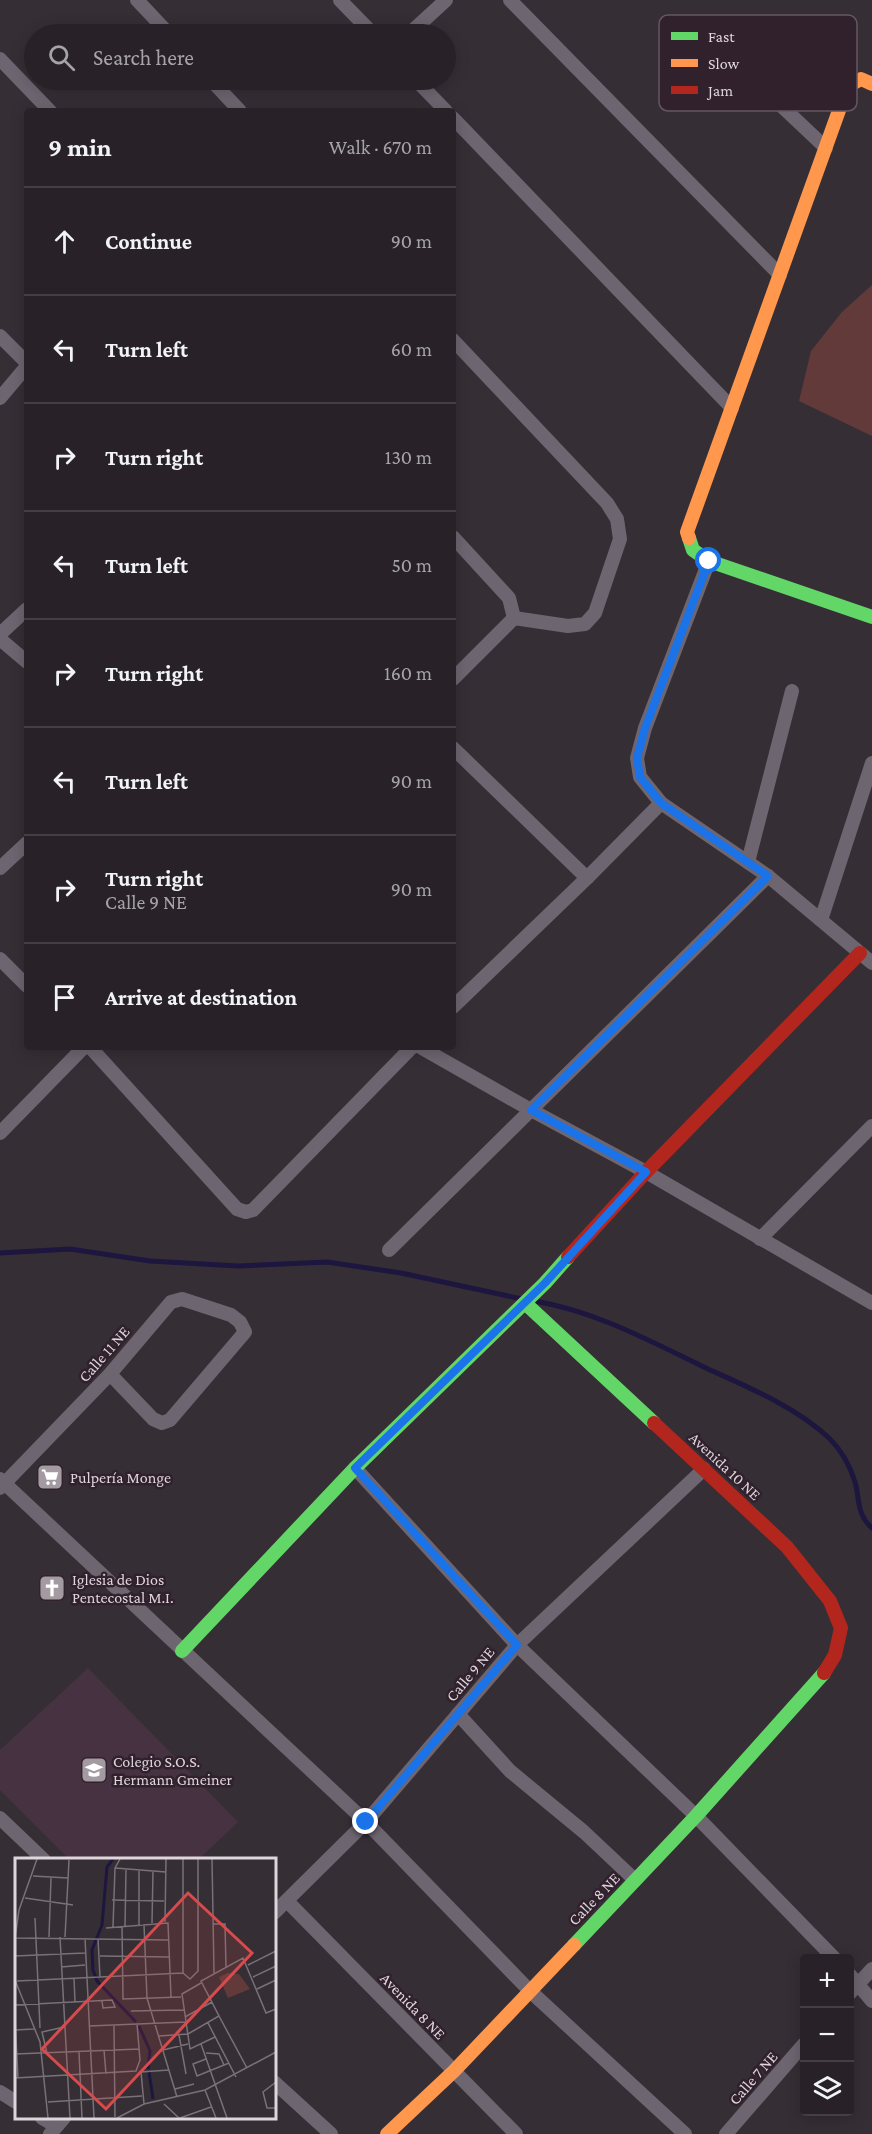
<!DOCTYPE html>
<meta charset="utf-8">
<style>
:root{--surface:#282228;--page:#342f34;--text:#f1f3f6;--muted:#a5a4a8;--line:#443f45}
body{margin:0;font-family:"Crimson Pro",serif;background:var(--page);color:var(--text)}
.controls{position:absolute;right:18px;bottom:18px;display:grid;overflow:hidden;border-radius:6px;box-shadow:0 3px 15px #0003}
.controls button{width:54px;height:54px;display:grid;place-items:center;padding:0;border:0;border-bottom:2px solid var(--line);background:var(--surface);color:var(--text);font:30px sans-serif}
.stop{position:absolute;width:18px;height:18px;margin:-14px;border:4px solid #1a73e8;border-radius:50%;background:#fff}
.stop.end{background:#1a73e8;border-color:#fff;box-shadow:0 2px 6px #0008}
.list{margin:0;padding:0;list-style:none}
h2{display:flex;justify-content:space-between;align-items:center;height:78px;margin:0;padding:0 24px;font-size:26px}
h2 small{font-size:20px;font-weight:400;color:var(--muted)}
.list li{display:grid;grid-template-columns:39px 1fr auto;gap:18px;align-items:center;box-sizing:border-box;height:108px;padding:0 24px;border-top:2px solid var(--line)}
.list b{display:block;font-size:22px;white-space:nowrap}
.list p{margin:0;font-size:20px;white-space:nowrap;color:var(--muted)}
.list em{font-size:20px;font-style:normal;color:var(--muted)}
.icon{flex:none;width:33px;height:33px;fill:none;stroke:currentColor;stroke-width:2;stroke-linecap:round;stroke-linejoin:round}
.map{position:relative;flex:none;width:872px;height:2134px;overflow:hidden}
.search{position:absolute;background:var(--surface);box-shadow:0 3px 15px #0003;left:24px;top:24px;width:432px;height:66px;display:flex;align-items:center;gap:15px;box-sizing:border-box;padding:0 21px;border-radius:33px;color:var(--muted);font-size:22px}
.panel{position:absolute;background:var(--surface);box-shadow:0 3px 15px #0003;left:24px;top:108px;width:432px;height:942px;border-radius:6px}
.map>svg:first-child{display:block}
.built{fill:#463241}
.green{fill:#633a3a}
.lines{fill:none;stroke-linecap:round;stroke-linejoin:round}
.stream{stroke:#1d163f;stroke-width:5}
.street{stroke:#6d6671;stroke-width:14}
.fast{stroke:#63d668;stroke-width:14}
.slow{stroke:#ff974d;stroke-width:14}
.jam{stroke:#b3261e;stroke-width:14}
.route{stroke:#1a73e8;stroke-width:8}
.labels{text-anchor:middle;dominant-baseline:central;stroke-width:5;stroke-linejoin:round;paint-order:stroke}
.street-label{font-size:16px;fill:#dfd5dc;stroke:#30212d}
.poi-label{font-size:16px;fill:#dfd5dc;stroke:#30212d;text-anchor:start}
.inset-river{fill:none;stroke:#1d163f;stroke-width:3}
.inset-road{fill:none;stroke:#7a7178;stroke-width:1.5}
.view{fill:#d84b4c;fill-opacity:0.15;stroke:#d84b4c;stroke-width:3}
.inset-edge{fill:none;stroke:#dfd5dc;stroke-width:3}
.key{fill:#30212d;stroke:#655762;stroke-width:1.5}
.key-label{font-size:16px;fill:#dfd5dc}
</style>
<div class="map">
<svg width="872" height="2134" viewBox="0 0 872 2134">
<rect width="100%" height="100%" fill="#362e35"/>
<!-- built -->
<polygon class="built" points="88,1668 238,1822 199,1859 69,1859 0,1790 0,1750"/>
<!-- green -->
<polygon class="green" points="872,285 872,436 799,401 811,351 842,312"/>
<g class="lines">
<!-- stream -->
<g class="stream">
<polyline points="0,1253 70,1249 150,1261 238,1266 327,1262 401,1273 522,1299"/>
<path d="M534,1301C596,1311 652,1342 708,1369C748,1387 798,1408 830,1439C842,1451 850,1466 855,1482C860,1499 856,1514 872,1528"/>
</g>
<!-- street -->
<g class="street">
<polyline points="137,0 169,34"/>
<polyline points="340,0 373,34"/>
<polyline points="510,0 780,275"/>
<polyline points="409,34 446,0"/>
<polyline points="716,38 773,98 826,148"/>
<polyline points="0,59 50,111"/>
<polyline points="211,80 240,111"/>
<polyline points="416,80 446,111"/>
<polyline points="453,118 732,408"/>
<polyline points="0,336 27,363"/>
<polyline points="453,340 607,503 617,519 620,539 595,613 585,624 568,626 514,618"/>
<polyline points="0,398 27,366"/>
<polyline points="453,537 509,598 514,618"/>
<polyline points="709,561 645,728 637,758 640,777 661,803 768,876 872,963"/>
<polyline points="0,634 27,609"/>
<polyline points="0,639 27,662"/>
<polyline points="453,679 514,618"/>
<polyline points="453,748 587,878"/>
<polyline points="748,862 792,691"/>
<polyline points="0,868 27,843"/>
<polyline points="821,920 872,763"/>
<polyline points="0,959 27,986"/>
<polyline points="453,1007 587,878 661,803"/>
<polyline points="90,1047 237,1209 246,1212 253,1210 412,1047"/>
<polyline points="420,1047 531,1110 646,1172 872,1303"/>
<polyline points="0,1133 84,1047"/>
<polyline points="760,1239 872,1126"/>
<polyline points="389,1250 768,876"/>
<polyline points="355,1468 517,1645 696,1816 834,1958"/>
<polyline points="0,1479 366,1822 529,1990 685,2134"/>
<polyline points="0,1488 110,1374 171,1302 182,1299 231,1315 240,1322 245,1332 170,1420 162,1423 153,1419 110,1374"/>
<polyline points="458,1714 510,1771 584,1832 635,1880"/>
<polyline points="0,1818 44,1860"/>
<polyline points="287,1901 516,2134"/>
<polyline points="274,1913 366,1822 517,1645 704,1469"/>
<polyline points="850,1975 872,2001"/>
<polyline points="850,1993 872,1969"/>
<polyline points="274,2082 331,2134"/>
<polyline points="0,2092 16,2102"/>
<polyline points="42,2118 56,2126"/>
<polyline points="50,2134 64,2118"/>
<polyline points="726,2134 804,2044"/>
</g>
<!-- fast -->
<g class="fast">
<polyline points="689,538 693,550 709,561 872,617"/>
<polyline points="525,1303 654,1423"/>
<polyline points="182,1651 355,1468 545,1283 568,1257"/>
<polyline points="574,1945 696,1816 824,1673"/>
</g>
<!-- slow -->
<g class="slow">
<polyline points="689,538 687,532 846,91 852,84 861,79 872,84"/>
<polyline points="387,2134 454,2071 574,1945"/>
</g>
<!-- jam -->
<g class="jam">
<polyline points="568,1257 646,1172 860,953"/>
<polyline points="654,1423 787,1547 830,1601 841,1628 835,1655 824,1673"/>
</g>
</g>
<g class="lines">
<!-- route -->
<polyline class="route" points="366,1822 517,1645 355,1468 545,1283 646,1172 531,1110 768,876 661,803 640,777 637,758 645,728 709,561"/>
</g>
<!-- icons -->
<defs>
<symbol id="supermarket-square" viewBox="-11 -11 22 22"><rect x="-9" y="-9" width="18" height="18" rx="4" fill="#a49ba2" stroke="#30212d"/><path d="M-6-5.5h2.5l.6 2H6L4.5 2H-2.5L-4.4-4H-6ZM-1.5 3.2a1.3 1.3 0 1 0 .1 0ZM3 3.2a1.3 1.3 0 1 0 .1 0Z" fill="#fff"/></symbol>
<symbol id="church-square" viewBox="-11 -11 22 22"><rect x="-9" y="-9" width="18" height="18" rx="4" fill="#a49ba2" stroke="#30212d"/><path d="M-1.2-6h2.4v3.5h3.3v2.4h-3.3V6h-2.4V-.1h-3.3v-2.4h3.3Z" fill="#fff"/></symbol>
<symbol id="school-square" viewBox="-11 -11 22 22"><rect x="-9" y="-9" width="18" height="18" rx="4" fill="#a49ba2" stroke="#30212d"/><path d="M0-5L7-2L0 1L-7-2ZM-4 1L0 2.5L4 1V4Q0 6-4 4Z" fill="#fff"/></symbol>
</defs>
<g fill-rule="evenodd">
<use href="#supermarket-square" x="35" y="1462" width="30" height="30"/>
<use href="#church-square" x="37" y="1573" width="30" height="30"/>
<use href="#school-square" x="79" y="1755" width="30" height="30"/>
</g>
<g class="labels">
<!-- street labels -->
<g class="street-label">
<text transform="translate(104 1354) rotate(-49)">Calle 11 NE</text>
<text transform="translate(725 1466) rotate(43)">Avenida 10 NE</text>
<text transform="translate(470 1674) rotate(-50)">Calle 9 NE</text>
<text transform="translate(594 1899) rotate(-46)">Calle 8 NE</text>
<text transform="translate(413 2006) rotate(46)">Avenida 8 NE</text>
<text transform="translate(753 2078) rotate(-49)">Calle 7 NE</text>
</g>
<!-- poi labels -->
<g class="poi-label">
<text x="70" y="1477">Pulpería Monge</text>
<text x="72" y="1579">Iglesia de Dios<tspan x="72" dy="18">Pentecostal M.I.</tspan></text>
<text x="113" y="1761">Colegio S.O.S.<tspan x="113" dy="18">Hermann Gmeiner</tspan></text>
</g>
</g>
<!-- overview -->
<g transform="translate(15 1858)">
<rect width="261" height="261" fill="#362e35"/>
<path d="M213,115L224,116L235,131L213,140L204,119Z" fill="#633a3a"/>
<path class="inset-river" d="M98,1L92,9L87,67L77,92L78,112L82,123L121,164M124,168L135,193L133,211M134,214L138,241"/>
<path class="inset-road" d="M197,1L199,115M100,10L151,14M18,18L53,20M10,40L58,47M97,42L149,43M20,60L25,170M150,64L151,1M137,65L138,13M129,66L132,140L162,239M198,66H210L211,109M124,67V12M98,69L100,10L105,1M107,69L108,141L166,139M110,69L111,11M91,70L153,65L156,139M34,79L36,20M45,79L55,260M50,79L54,2M0,80L153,82M0,80L4,52L22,1M70,80L79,260M83,81L85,119M0,98L70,95M85,98L154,99M233,107L261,93M46,109L70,107M168,115L175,121L183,113V1M168,115V1M238,119L261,108M59,120L60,144M0,122L25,184L33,260M2,123L168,115M186,125L167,136L175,191L200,179M242,131L261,122M0,147L97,142L100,149L88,150L87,143M116,153L169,152M204,158L232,210M170,159L197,144M0,161L3,220M193,165L221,219M74,168L171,164M99,168L100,259M0,172L19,171M164,177L171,216M144,178L173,176L204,158L186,123L228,100L251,155L261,151M186,186L212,260M89,192L91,216M148,192L173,186M64,194L67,260M32,195L27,174L49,169M191,195L204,196L209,207M0,196L124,191M191,201L178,206L182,218L214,205M0,220L121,213L125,202L122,166M261,224L248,234L252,250H261M160,231L179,226M190,232L201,260M33,244L127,238M129,246L126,214L154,212M149,246L164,260M102,260L129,246L190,232L261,194M165,260L196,249"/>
<path class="view" d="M173,35L237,95L91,251L27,191Z"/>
<rect width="261" height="261" class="inset-edge"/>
</g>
<!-- legend -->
<rect x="659" y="15" width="198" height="96" rx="9" class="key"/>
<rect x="671" y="32" width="27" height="8" fill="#63d668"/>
<rect x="671" y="59" width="27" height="8" fill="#ff974d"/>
<rect x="671" y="86" width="27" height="8" fill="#b3261e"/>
<g class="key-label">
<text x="708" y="42">Fast</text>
<text x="708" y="69">Slow</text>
<text x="708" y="96">Jam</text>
</g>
</svg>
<div class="controls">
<button>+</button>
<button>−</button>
<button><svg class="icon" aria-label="layers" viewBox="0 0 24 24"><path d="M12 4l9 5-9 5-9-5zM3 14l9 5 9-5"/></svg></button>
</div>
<div class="stop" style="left:709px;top:561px"></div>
<div class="stop end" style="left:366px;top:1822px"></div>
<div class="search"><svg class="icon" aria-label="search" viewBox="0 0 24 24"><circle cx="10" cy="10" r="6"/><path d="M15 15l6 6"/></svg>Search here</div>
<section class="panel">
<h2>9 min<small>Walk · 670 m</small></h2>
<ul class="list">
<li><svg class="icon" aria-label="ahead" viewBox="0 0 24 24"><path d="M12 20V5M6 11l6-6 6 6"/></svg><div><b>Continue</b></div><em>90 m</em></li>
<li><svg class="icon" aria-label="left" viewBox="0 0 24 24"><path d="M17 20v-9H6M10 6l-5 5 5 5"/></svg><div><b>Turn left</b></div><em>60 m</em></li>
<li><svg class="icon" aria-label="right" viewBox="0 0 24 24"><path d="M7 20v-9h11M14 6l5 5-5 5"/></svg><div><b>Turn right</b></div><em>130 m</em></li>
<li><svg class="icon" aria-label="left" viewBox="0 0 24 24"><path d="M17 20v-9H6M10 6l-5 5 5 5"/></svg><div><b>Turn left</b></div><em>50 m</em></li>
<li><svg class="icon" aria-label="right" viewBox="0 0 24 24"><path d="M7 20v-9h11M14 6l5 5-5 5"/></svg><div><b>Turn right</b></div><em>160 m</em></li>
<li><svg class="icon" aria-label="left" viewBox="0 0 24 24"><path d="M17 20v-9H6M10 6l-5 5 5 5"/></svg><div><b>Turn left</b></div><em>90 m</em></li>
<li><svg class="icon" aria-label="right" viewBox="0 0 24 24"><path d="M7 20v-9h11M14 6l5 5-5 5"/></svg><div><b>Turn right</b><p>Calle 9 NE</p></div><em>90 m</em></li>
<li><svg class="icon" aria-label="arrive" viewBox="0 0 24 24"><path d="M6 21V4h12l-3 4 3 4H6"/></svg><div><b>Arrive at destination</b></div></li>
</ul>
</section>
</div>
